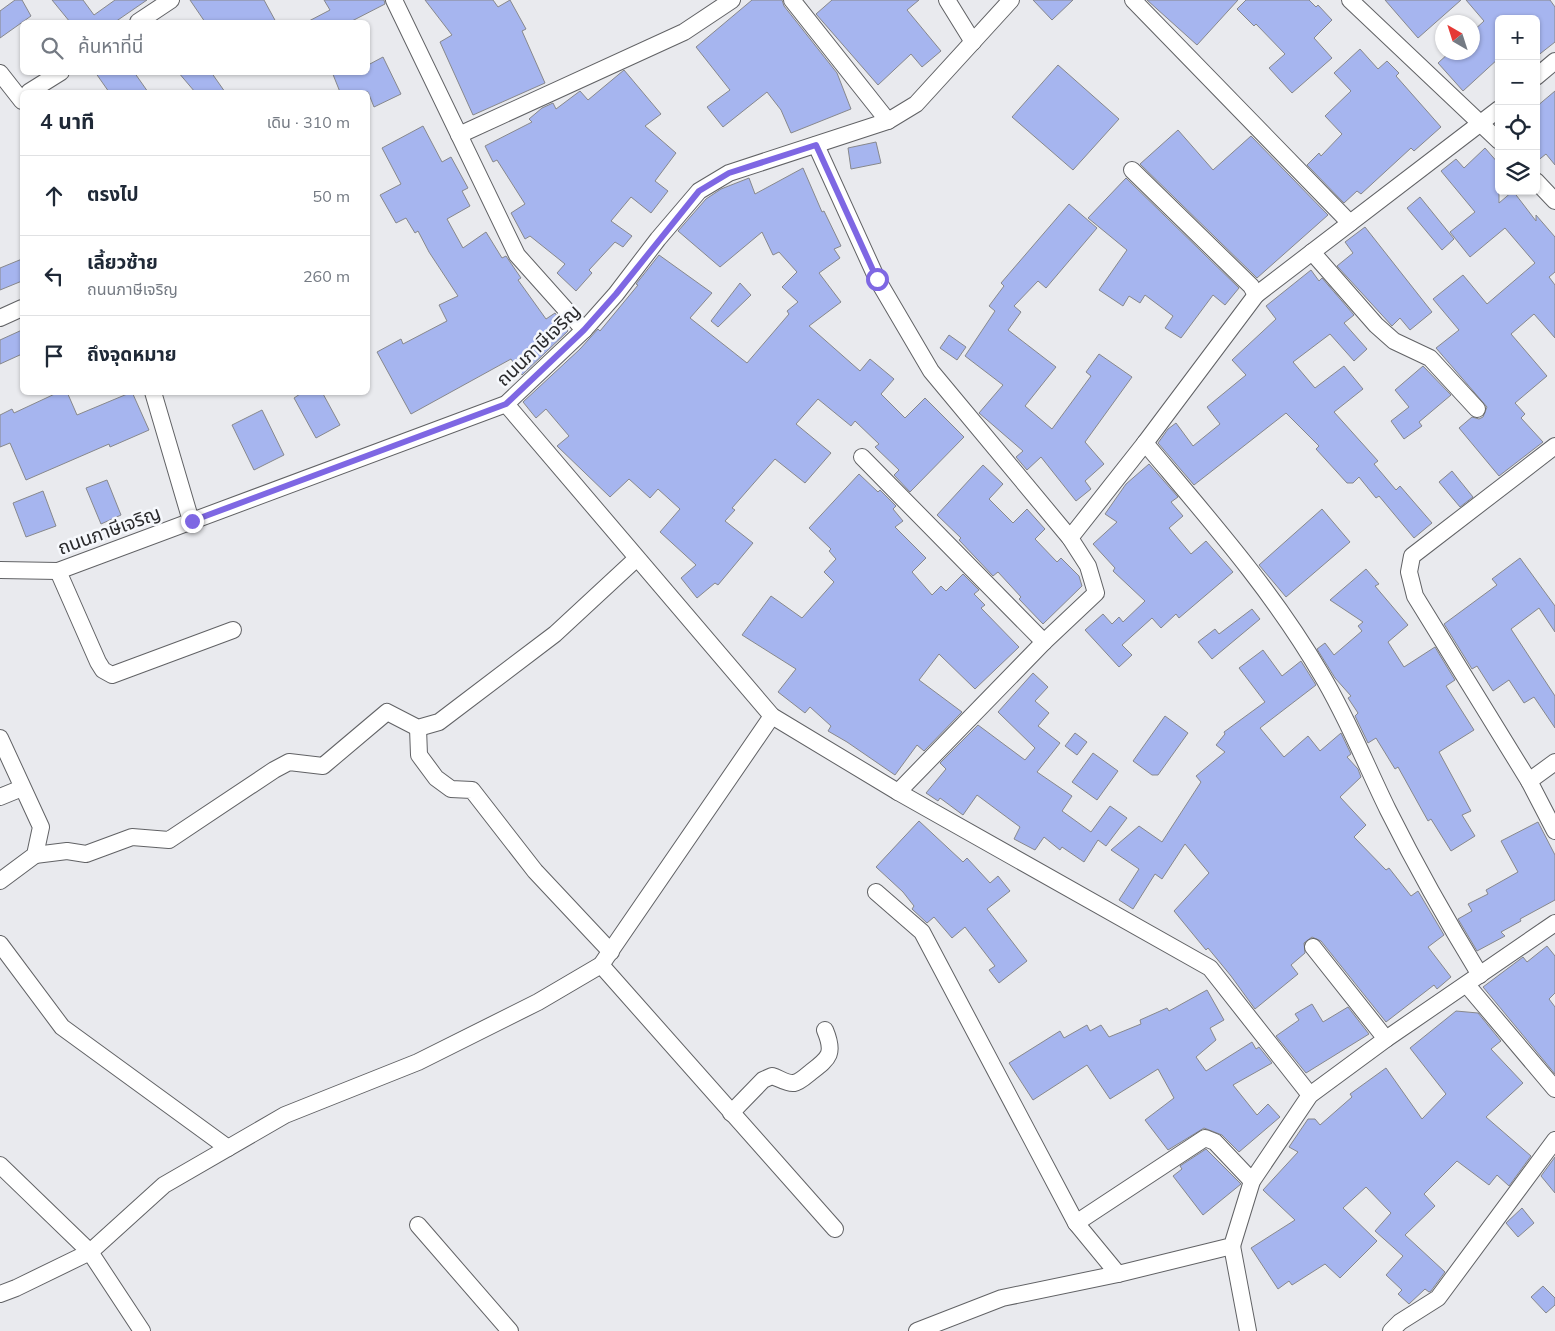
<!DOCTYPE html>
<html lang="th">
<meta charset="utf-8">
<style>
:root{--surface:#fff;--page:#f6f6f7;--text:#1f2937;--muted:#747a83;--line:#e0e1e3}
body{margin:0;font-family:Mulish,"Noto Sans Thai",sans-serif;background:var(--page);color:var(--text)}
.controls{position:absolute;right:15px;top:15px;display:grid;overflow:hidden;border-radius:8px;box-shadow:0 1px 4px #0004}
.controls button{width:45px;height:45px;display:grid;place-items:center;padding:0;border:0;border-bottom:1px solid var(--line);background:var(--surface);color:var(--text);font:25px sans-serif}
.compass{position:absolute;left:1435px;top:15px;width:45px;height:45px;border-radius:50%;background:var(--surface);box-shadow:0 1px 4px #0004;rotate:321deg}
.stop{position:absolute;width:15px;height:15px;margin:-11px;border:4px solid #7e67e3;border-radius:50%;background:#fff}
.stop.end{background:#7e67e3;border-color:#fff;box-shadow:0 1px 5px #0008}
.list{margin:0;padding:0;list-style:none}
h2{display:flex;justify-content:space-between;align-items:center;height:65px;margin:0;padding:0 20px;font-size:21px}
h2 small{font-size:16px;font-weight:400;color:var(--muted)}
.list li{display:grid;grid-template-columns:32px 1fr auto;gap:15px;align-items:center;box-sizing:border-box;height:80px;padding:0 20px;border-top:1px solid var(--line)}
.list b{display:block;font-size:19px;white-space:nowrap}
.list p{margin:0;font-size:16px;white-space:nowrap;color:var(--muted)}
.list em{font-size:16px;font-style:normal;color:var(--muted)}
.icon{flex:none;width:28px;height:28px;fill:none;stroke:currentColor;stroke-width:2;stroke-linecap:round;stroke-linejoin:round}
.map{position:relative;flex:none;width:1555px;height:1331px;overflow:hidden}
.search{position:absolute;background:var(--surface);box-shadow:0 1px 4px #0004;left:20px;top:20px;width:350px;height:55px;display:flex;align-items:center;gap:12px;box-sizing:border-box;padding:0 18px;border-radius:8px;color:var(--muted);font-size:19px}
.panel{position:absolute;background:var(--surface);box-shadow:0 1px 4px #0004;left:20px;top:90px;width:350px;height:305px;border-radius:8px}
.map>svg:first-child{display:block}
.building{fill:#a6b5ef;stroke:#87888c}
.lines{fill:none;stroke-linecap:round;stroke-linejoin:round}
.minor-casing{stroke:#616265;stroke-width:18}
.minor{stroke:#fff;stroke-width:16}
.route{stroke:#7e67e3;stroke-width:6}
.labels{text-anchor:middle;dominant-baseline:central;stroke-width:5;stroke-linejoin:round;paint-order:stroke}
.street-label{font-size:19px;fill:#2a2a2c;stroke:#f6f8fc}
</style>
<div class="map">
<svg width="1555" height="1331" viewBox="0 0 1555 1331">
<rect width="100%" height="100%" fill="#e9eaee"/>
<!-- building -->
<g class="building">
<polygon points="15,0 22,0 31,16 0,38 0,11"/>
<polygon points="52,0 83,0 94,15 115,0 147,0 115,22 70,22"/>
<polygon points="190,0 264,0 276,22 205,22"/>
<polygon points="324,0 384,0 385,4 350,22 307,22 330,10"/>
<polygon points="425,0 493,0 498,7 510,0 526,29 522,31 545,83 473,115 440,42 452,35"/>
<polygon points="752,0 782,0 784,6 837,73 851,109 791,133 781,110 767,92 723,127 707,107 730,90 696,47"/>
<polygon points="832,0 919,0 907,10 941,51 922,67 911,54 878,85 816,14"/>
<polygon points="1033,0 1073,0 1052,20"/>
<polygon points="1147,0 1238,0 1197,45"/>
<polygon points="1246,0 1309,0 1316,7 1318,5 1332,20 1314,38 1332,58 1292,93 1269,68 1285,54 1256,24 1254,26 1237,9"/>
<polygon points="1385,0 1461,0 1418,38"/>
<polygon points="1466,0 1550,0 1555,7 1555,42 1536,57 1536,19 1499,19 1499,58 1463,91 1438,63 1450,52 1472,52 1472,32 1484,21"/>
<polygon points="1360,49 1378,69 1387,61 1399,73 1396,76 1441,127 1414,151 1411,148 1361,194 1357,191 1344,203 1307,165 1319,153 1321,156 1342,134 1325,116 1351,91 1334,73"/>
<polygon points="383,57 401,94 374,107 368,92 340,92 332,72 368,72 368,65"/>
<polygon points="1058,65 1119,119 1073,170 1012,117"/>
<polygon points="624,70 661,114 645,126 676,153 655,181 668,191 651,213 631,197 611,221 632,236 623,247 615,242 589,270 592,273 576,291 557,273 565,264 530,236 525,239 511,213 525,204 497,160 493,162 485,146 532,122 529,119 542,108 553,103 556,109 580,91 588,100"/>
<polygon points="95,72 134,72 148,92 109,92"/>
<polygon points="178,72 211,72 225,92 195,92"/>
<polygon points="1555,91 1555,165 1546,154 1536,162 1536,107"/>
<polygon points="423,126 442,162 451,157 468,188 462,191 470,206 447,219 463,248 486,232 502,258 506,256 521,278 518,280 546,319 555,313 568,331 522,375 511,359 411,414 377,352 401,339 403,344 447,321 439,305 458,296 429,252 418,231 415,233 406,218 396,223 380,195 401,184 382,148"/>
<polygon points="1178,130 1213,170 1251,136 1328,215 1257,278 1140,164"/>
<polygon points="876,142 881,163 851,169 848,148"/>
<polygon points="1485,148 1499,164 1499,203 1513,191 1536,221 1536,215 1555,237 1555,272 1549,277 1555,285 1555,338 1534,314 1511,334 1547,376 1515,403 1525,414 1521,418 1543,442 1499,476 1459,428 1472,417 1479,419 1483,417 1487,407 1436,348 1459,330 1433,299 1463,275 1487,304 1535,263 1505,228 1470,257 1450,232 1475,212 1441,171 1456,159 1464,168"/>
<polygon points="803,168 822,212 824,211 841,246 834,249 840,258 819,273 841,302 809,326 860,371 870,359 894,379 881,394 905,418 925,398 964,437 910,492 894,475 899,470 875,447 879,444 855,421 851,426 818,399 796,424 831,453 805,483 775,459 732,508 735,510 725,521 753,543 718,585 715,583 697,598 681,578 696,565 660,532 680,509 658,489 650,498 629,479 610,497 557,446 569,436 546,409 536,418 523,402 580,349 598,329 600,331 638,285 636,284 659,255 712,293 690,318 747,363 789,314 787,311 798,302 782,287 797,272 779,252 773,255 762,232 720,267 678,231 706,199 721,189 749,178 755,194"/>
<polygon points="1126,178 1239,288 1225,305 1213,295 1181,338 1165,328 1173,316 1145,295 1140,303 1129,296 1123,306 1099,290 1127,250 1088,218"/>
<polygon points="1420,197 1454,239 1442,250 1407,208"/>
<polygon points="1069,204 1097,228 1046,288 1038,281 1014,306 1021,312 1008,330 1056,367 1025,406 1052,429 1091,376 1086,372 1099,354 1132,377 1085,442 1104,464 1085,481 1091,489 1076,501 1041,457 1027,470 1016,457 1023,451 979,413 1003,385 965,356 995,311 989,306 1004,286 1001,283"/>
<polygon points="1365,227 1432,312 1410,330 1400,318 1392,326 1337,266 1353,253 1345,242"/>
<polygon points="22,259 22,281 0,290 0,268"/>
<polygon points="1311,270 1319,281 1322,278 1354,315 1344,323 1367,349 1354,361 1330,334 1293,362 1315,388 1344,366 1363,389 1334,412 1378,461 1374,464 1396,490 1400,486 1432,523 1414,538 1379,496 1376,498 1359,477 1353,483 1347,483 1316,449 1319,446 1286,413 1194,485 1158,443 1168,429 1176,423 1193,446 1220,424 1207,407 1246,375 1232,360 1276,319 1266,306"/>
<polygon points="740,283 751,295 718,327 711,321"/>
<polygon points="22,330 22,354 0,364 0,340"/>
<polygon points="949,335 966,347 957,360 940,348"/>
<polygon points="1423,366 1451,395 1419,422 1422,426 1404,439 1391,421 1409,407 1395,390"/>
<polygon points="59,392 67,392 77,415 132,392 149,430 110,447 109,444 26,480 10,443 0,447 0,415 12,409 14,413"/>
<polygon points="303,392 322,392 340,425 316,438 294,398"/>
<polygon points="262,410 284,455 254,470 232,425"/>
<polygon points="1149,464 1178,497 1171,502 1183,516 1169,528 1191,554 1206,541 1233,572 1179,618 1176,614 1161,628 1152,618 1122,645 1132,655 1119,667 1085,630 1103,614 1112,624 1119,617 1123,622 1145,601 1113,571 1115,568 1093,544 1117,522 1105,514 1126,484"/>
<polygon points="983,465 1003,484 989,499 1013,523 1027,509 1045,529 1035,539 1057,562 1061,558 1079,576 1082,586 1043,624 1019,599 1021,597 998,572 993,576 959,540 961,538 937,515"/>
<polygon points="1452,471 1473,497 1460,507 1439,482"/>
<polygon points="859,474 878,492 880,490 896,506 893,509 903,521 895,527 926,558 912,572 932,595 941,586 946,591 963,574 979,590 974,594 985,605 981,608 1019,647 975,689 939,654 919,680 962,712 924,751 917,745 895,775 847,742 828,731 831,726 810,707 805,713 778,692 796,669 742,635 771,596 802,618 834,582 824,572 836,559 829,551 831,549 809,528"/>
<polygon points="107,480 121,515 101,524 86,488"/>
<polygon points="43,491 56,526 26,537 13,503"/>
<polygon points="1322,509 1350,542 1286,597 1259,565"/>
<polygon points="1520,558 1555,606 1555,632 1539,608 1511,629 1555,696 1555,728 1534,697 1524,703 1509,680 1493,691 1477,666 1472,669 1444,624 1497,585 1492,579"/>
<polygon points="1366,569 1379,584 1375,586 1408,625 1388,642 1404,667 1435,647 1455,680 1446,686 1474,730 1439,752 1471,811 1462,815 1475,836 1451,851 1431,819 1428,821 1398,767 1395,769 1376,738 1368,743 1355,716 1358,713 1348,698 1351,696 1335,678 1317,649 1325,643 1334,655 1362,631 1358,626 1363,622 1330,600"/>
<polygon points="1252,609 1260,619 1212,659 1198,642 1215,629 1219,634"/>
<polygon points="1263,650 1282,676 1301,661 1316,685 1260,728 1284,757 1308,736 1320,751 1341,733 1351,754 1347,757 1358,769 1361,777 1340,797 1366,825 1354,837 1386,870 1389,868 1411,896 1418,891 1444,935 1428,947 1451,977 1437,989 1434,985 1386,1022 1321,941 1312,937 1304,943 1305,953 1291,965 1298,974 1255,1009 1231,976 1208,948 1206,950 1174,911 1209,873 1185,844 1162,879 1155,874 1133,909 1119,900 1139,869 1111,850 1139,826 1162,842 1201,782 1196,776 1225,752 1216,745 1225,734 1224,732 1265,702 1239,668"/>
<polygon points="1033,673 1048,687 1035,701 1049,713 1038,726 1060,743 1037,772 1072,796 1062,811 1091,832 1110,806 1127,818 1106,846 1098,840 1084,862 1062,847 1060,850 1044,837 1035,850 1014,839 1020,827 977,795 963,815 940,798 938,801 926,793 946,769 940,763 978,725 1025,760 1035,748 998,712"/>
<polygon points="1165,716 1188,733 1158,775 1152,775 1133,761"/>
<polygon points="1075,733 1087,742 1077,755 1065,746"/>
<polygon points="1093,753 1118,771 1097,800 1072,782"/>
<polygon points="919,821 963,862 967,858 990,883 998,876 1010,891 987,909 1027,961 999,983 989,970 995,966 965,927 952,938 934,917 927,923 912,909 914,906 903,892 876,867"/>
<polygon points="1538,822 1555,855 1555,900 1520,919 1521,921 1501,932 1505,936 1477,951 1458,919 1472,911 1468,904 1488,894 1486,890 1518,872 1501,841"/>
<polygon points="1547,946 1555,956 1555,993 1549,999 1555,1007 1555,1074 1483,987 1523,957 1527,962"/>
<polygon points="1207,990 1224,1020 1210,1028 1216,1040 1196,1057 1206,1071 1252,1042 1256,1049 1259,1047 1272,1063 1233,1085 1257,1115 1268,1104 1280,1117 1239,1152 1222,1135 1204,1128 1168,1150 1145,1120 1174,1098 1158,1069 1110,1099 1087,1065 1033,1100 1009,1063 1060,1031 1064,1038 1087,1025 1090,1031 1101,1025 1109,1037 1141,1024 1140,1020 1167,1008 1169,1011"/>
<polygon points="1312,1004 1323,1022 1348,1007 1369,1034 1306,1073 1276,1036 1299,1020 1295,1014"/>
<polygon points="1456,1011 1478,1013 1501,1041 1491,1049 1523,1083 1486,1117 1531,1156 1509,1186 1497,1175 1489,1185 1457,1161 1424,1194 1435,1206 1405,1235 1445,1272 1431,1291 1429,1292 1425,1289 1409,1304 1398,1294 1402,1290 1386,1275 1403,1256 1375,1231 1391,1213 1366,1187 1343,1208 1377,1241 1340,1278 1325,1264 1292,1285 1289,1281 1278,1289 1251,1248 1295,1220 1263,1190 1298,1152 1289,1147 1308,1119 1315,1119 1320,1125 1352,1097 1350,1094 1386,1068 1422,1119 1446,1094 1410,1048"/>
<polygon points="1206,1149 1241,1184 1203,1215 1173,1176 1182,1169 1180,1166"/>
<polygon points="1555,1157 1555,1193 1541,1176"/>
<polygon points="1522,1208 1534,1223 1518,1237 1506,1223"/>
<polygon points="1543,1286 1555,1298 1555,1305 1546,1313 1531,1297"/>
</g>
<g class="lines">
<defs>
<g id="minor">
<polyline points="394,0 517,255 584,330"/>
<polyline points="792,0 888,121"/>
<polyline points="947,0 973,42"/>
<polyline points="1133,0 1350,223"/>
<polyline points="1350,0 1499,141"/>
<polyline points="138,22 171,0"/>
<polyline points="0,73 22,101"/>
<polyline points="1536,77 1555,61"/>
<polyline points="29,92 61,72"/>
<polyline points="459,135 684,32 732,0"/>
<polyline points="816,145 877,279 931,371 1070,538 1088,566 1096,593 1044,642 898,792"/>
<polyline points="1132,170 1251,286 1256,295"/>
<polyline points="1536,181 1555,201"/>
<polyline points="1312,252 1376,325 1394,341 1430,358 1477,409"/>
<polyline points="0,318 22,308"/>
<polyline points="153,392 191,521"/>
<polyline points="506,404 772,716 898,792 1210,968 1310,1095"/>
<path d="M1145,443C1208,518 1272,590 1321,674C1347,717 1366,765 1388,810C1416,866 1447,921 1480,975"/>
<polyline points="1555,446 1412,556 1409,572 1415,596 1529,781 1555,831"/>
<polyline points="862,457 1044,642"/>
<polyline points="1070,538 1145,443 1256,295 1499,109"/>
<polyline points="0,570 58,571 506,404 584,330 616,294 658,239 699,191 729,173 888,121 916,104 1011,0"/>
<polyline points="58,571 98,662 103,670 112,675 233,630"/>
<polyline points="418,728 419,755 436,778 451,789 472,790 535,871 611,952"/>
<polyline points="0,738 41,827 35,855 0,881"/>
<polyline points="1529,781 1555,762"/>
<polyline points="0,797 22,788"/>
<polyline points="35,855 67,851 86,854 132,837 169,840 274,770 289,762 323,766 387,712 418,728 439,722 555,634 636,559"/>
<polyline points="876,892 922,932 1076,1223 1118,1274"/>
<polyline points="0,944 62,1027 228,1148"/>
<polyline points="1313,947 1386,1039"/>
<polyline points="601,965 835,1229"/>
<polyline points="1467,985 1555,1089"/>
<path d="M731,1113L763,1080L772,1076C779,1078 787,1084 794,1083C800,1082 806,1076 811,1072C829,1058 835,1054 825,1030"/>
<polyline points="0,1165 90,1252 142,1331"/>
<polyline points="1076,1223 1205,1138 1215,1142 1252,1181"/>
<polyline points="418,1225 510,1331"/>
<polyline points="1232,1246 1248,1331"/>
<polyline points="0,1294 16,1288 90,1252 164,1185 285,1115 418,1062 538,1002 601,965 772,716"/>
<polyline points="917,1331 1002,1298 1118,1274 1232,1246 1252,1181 1310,1095 1386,1039 1555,923"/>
<polyline points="1391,1331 1400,1322 1438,1298 1555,1140"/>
</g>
</defs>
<!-- minor casing -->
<use href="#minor" class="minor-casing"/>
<!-- minor -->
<use href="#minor" class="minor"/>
</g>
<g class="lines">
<!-- route -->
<polyline class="route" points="192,521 506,404 584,330 616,294 699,191 729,173 816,145 877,279"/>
</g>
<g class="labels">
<!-- street labels -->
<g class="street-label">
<text transform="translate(538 345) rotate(-44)">ถนนภาษีเจริญ</text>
<text transform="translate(109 530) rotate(-20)">ถนนภาษีเจริญ</text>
</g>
</g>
</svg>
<div class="controls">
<button>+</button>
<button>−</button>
<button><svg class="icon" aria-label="locate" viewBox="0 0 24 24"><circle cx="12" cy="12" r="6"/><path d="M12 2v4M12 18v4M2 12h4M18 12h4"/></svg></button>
<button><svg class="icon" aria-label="layers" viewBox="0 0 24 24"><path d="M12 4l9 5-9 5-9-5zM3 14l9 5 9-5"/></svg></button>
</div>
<svg class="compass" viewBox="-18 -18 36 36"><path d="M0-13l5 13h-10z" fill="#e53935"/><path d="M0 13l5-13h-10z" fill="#747a83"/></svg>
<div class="stop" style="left:877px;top:279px"></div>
<div class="stop end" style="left:192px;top:521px"></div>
<div class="search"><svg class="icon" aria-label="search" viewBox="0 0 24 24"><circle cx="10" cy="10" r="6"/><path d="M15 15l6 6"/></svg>ค้นหาที่นี่</div>
<section class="panel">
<h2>4 นาที<small>เดิน · 310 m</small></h2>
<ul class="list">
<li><svg class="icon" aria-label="ahead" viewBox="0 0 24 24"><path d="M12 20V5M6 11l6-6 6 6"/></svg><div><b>ตรงไป</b></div><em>50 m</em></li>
<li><svg class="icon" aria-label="left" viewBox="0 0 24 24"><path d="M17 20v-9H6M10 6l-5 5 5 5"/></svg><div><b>เลี้ยวซ้าย</b><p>ถนนภาษีเจริญ</p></div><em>260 m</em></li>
<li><svg class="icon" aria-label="arrive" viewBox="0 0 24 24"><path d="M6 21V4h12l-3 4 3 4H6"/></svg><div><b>ถึงจุดหมาย</b></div></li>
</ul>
</section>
</div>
